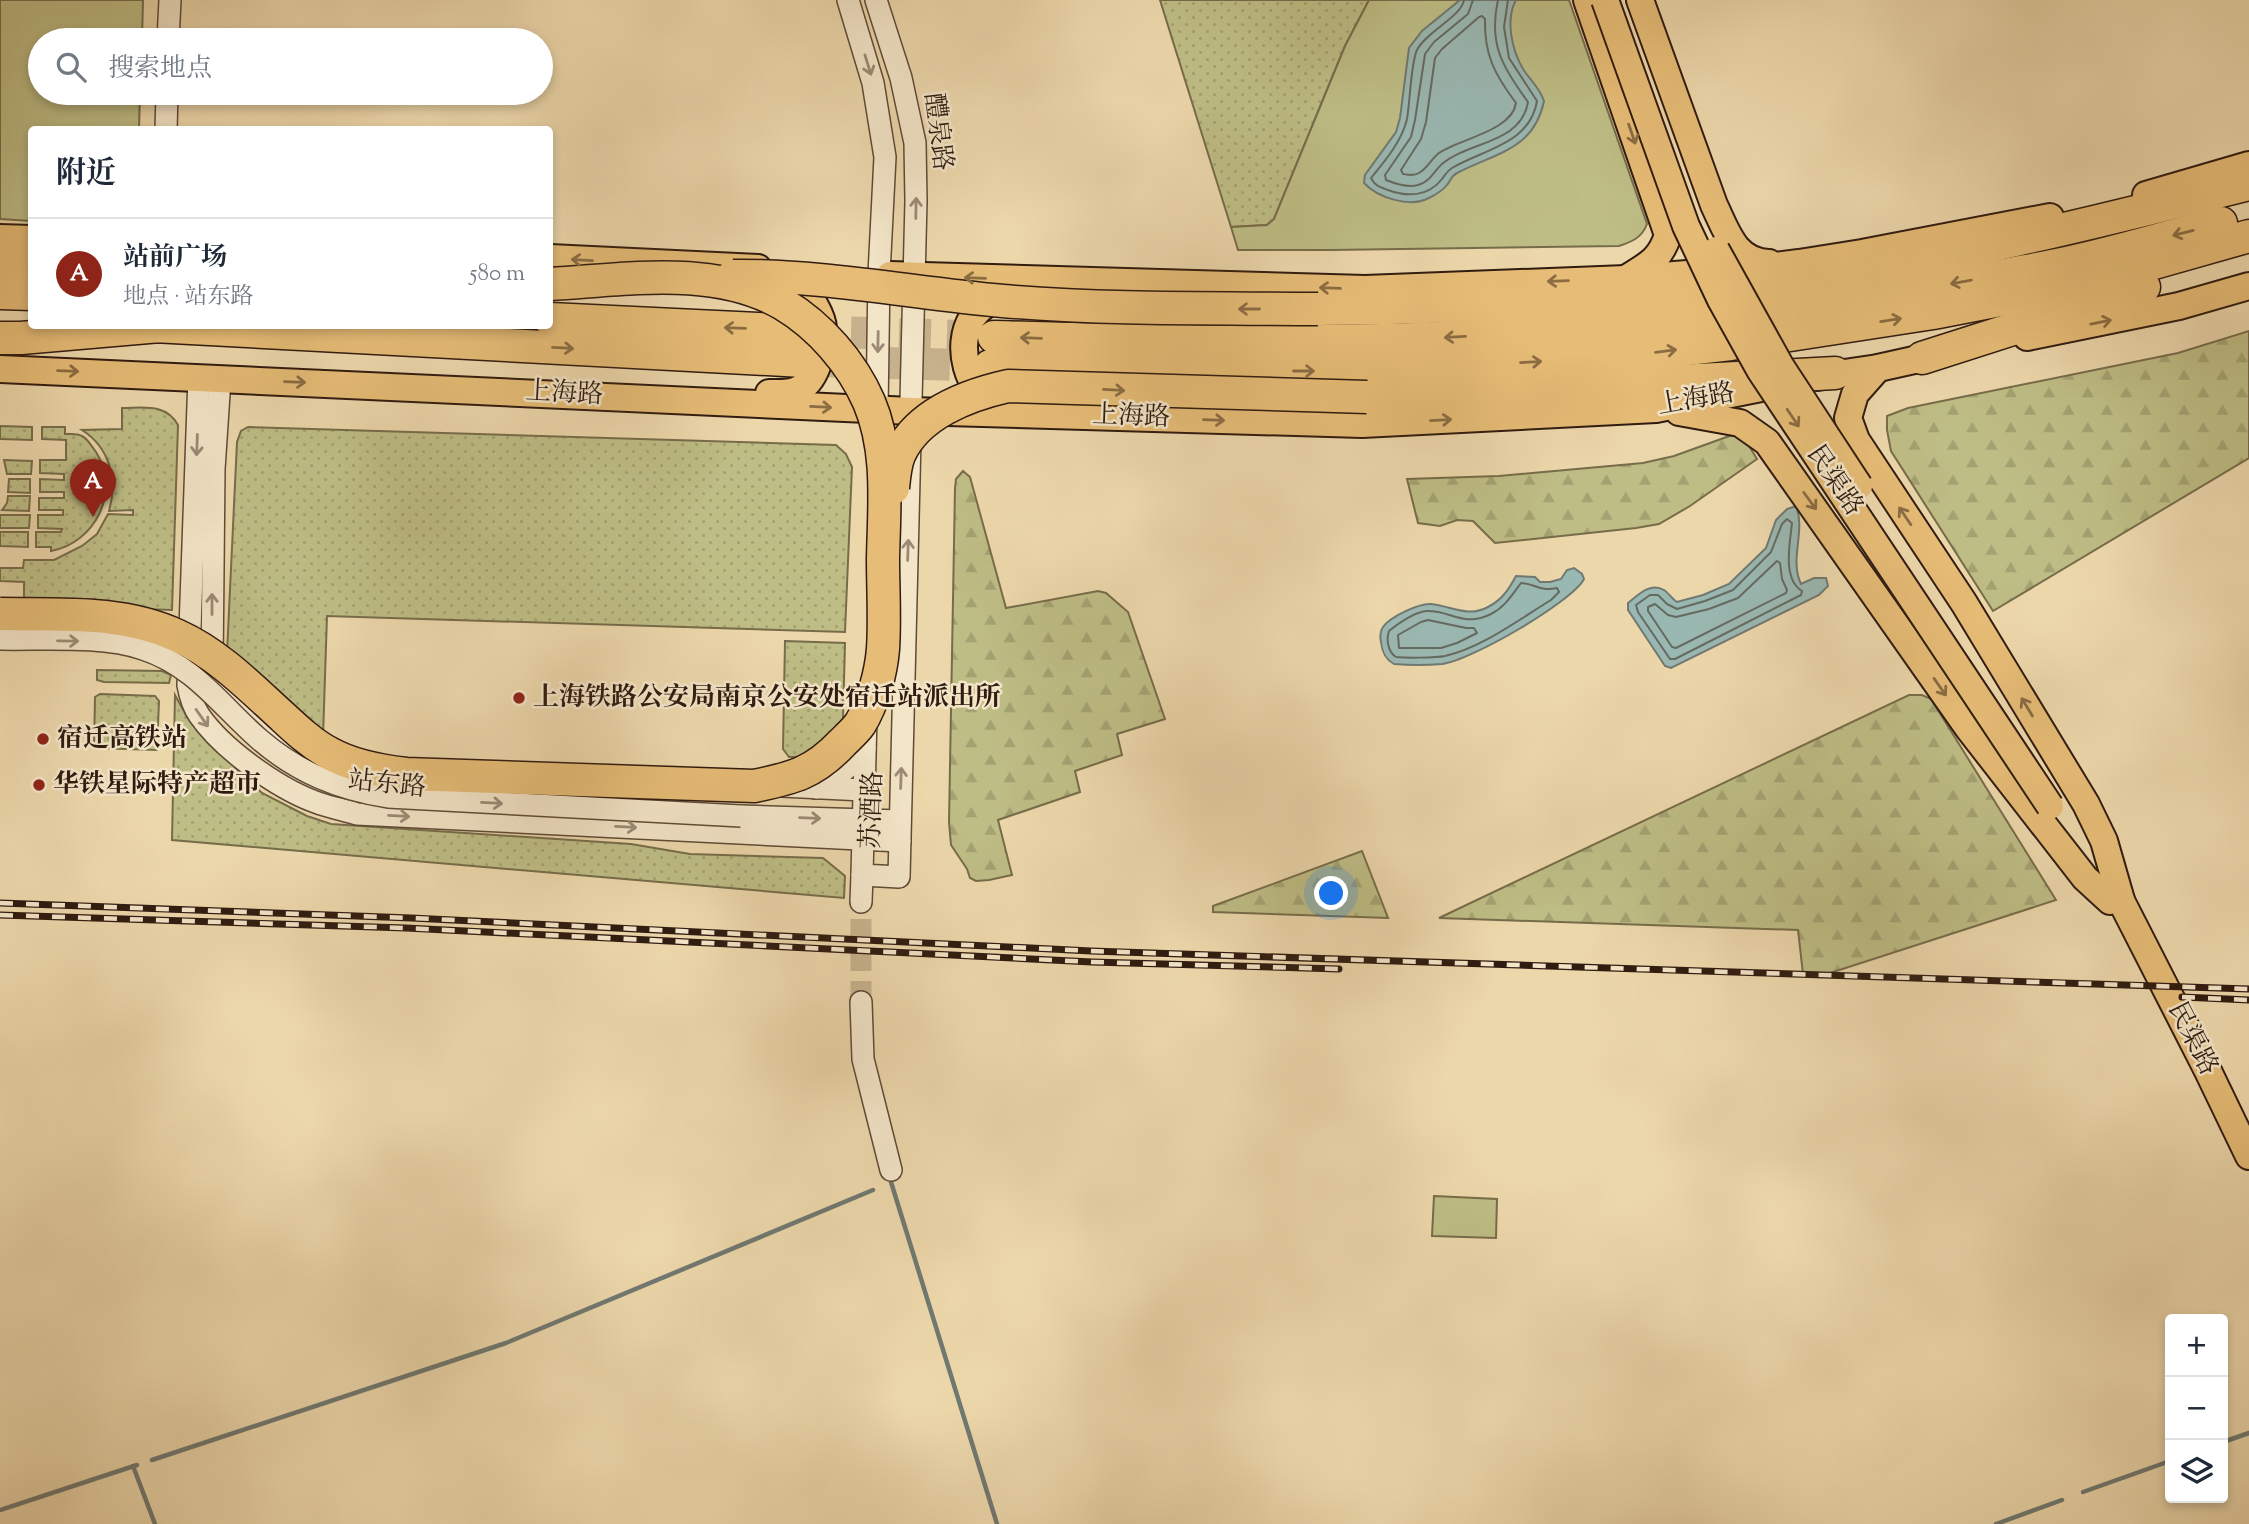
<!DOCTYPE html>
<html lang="zh">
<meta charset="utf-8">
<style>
:root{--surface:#fff;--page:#f6f6f7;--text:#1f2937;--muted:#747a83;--line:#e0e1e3;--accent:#8f2418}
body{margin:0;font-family:"Sorts Mill Goudy","Noto Serif SC",serif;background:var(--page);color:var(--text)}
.controls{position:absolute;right:21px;bottom:21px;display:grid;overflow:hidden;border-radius:7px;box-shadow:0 4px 10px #0003}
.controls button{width:63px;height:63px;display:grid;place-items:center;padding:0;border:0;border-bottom:2px solid var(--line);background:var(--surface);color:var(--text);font:35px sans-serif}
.you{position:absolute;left:1332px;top:894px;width:24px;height:24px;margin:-18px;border:5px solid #fff;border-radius:50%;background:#1a73e8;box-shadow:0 0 0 10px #1a73e833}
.badge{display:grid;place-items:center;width:46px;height:46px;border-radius:50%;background:var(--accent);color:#fff;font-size:23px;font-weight:700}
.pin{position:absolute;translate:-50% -58px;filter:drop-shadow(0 2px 4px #0008)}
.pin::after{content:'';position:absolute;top:37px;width:24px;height:21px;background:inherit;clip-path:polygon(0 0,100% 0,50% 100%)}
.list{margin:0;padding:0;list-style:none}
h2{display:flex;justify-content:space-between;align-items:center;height:91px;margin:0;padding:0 28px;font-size:30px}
h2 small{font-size:23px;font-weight:400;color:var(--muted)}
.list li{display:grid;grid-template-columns:46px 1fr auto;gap:21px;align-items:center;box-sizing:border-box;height:112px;padding:0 28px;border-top:2px solid var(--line)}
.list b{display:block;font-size:26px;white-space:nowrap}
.list p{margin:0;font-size:23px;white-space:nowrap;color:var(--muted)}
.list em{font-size:23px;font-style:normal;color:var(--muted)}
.icon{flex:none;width:38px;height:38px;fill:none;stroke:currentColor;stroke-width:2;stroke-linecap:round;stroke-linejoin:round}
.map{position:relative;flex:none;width:2249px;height:1524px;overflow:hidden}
.search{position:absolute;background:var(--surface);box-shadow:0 4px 10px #0003;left:28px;top:28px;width:525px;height:77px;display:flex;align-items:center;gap:18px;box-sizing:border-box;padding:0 24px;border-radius:38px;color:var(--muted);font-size:26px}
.panel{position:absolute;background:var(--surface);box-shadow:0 4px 10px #0003;left:28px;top:126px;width:525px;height:203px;border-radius:7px}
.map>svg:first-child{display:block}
.grass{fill:url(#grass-dots);stroke:#776c4a;stroke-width:2}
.forest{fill:url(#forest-firs);stroke:#776c4a;stroke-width:2}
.green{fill:#bebd85;stroke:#776c4a;stroke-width:2}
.water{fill:#9ab8b2;stroke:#707971;stroke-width:2}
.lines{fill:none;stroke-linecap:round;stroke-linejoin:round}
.shore{stroke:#656a61;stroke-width:2}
.stream{stroke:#707971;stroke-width:4.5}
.minor-tunnel{stroke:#c6b18c;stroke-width:21;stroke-dasharray:21 10;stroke-linecap:butt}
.highway-tunnel{stroke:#c6b18c;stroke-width:32;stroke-dasharray:32 16;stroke-linecap:butt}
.minor-casing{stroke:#5f4a37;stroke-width:24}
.major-casing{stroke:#301b10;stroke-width:30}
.highway-casing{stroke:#301b10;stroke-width:35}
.minor{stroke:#f3e5c8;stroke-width:21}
.major{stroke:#e6bc76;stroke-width:26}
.highway{stroke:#e6bc76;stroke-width:32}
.rail-casing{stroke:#301b10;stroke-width:7}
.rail{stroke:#f3e5c8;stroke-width:4.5;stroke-dasharray:13;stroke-linecap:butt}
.minor-bridge-casing{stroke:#5f4a37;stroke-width:24;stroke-linecap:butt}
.major-bridge-casing{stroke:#301b10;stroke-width:30;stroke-linecap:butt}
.highway-bridge-casing{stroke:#301b10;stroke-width:35;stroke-linecap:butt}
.minor-bridge{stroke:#f3e5c8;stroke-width:21}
.major-bridge{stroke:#e6bc76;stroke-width:26}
.highway-bridge{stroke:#e6bc76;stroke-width:32}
.oneway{stroke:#9b8a75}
.oneway2{stroke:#8b6c43}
.poi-dot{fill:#8f2418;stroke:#f3e5c8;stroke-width:2.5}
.labels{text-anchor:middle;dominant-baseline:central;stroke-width:5;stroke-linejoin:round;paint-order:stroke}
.street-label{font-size:26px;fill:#301b10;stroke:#f3e5c8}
.poi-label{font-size:26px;font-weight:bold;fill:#301b10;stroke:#f3e5c8;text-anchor:start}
</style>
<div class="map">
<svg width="2249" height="1524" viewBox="0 0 2249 1524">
<defs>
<pattern id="grass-dots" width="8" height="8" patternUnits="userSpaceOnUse" patternTransform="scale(1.75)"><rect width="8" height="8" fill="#bebd85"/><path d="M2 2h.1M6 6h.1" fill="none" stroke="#a4a272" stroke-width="1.8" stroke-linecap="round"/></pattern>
<pattern id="forest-firs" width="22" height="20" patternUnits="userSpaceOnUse" patternTransform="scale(1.75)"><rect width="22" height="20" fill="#bebd85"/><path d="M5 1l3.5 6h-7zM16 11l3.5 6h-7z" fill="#a4a272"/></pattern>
</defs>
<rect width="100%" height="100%" fill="#ecd7ab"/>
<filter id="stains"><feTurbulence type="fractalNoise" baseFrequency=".00286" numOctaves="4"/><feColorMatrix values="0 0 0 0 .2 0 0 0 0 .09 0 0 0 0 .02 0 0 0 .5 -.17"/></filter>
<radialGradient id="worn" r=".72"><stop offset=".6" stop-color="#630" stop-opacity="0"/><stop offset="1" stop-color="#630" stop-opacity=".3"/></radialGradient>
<!-- grass -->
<g class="grass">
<polygon points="1160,0 1369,0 1345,46 1274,219 1267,225 1231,227"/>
<path d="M122,408C144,408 166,403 178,425L172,610L24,605V582L0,581V568H23L24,560H54L82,546L97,534L108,514L133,515V510L109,511C118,480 110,448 82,430L122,429Z"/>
<polygon points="0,426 32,427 32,440 0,439"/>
<path d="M42,427H65V434C70,434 77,433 82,436C88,439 92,447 96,452C121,492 95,543 51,551V547H36V532H61L62,529L38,528V515H63V510H39V498H64V492H40V479L64,480V474L40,473V460H66V440L42,439Z"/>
<polygon points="248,427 836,445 846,454 852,467 845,632 327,616 323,737 227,653 237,442 241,431"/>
<polygon points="4,460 32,461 31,474 7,474"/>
<polygon points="9,479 30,479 30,493 8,492"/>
<polygon points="8,496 30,496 29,511 2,510 7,503"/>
<polygon points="0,515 30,515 29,528 0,528"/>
<polygon points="0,532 28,532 28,547 0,546"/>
<polygon points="785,641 845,643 842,756 789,757 783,749"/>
<polygon points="97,670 162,671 171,675 169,683 104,682 97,680"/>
<polygon points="100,694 155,696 159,701 157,750 94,748 95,697"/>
<polygon points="175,695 187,717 212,745 262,793 307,816 331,824 631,844 690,854 823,858 845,876 844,898 172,840"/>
</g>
<!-- forest -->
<g class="forest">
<polygon points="2249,331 2249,458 1993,611 1891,451 1887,430 1887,416 1908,408 2178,353"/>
<polygon points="1735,434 1749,446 1757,459 1690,506 1659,524 1636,528 1495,543 1473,521 1457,520 1440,526 1418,523 1407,479 1499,476 1643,463 1674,456"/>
<polygon points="963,471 970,477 1006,608 1098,591 1106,593 1128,612 1165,719 1117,734 1122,755 1075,771 1080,792 998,820 1012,875 989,880 976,881 970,878 967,869 951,845 949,822 955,488 956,479"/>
<polygon points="1909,695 1922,695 1931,699 2056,900 1824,975 1803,974 1798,930 1439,918"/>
<polygon points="1362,851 1388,918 1213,912 1213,906"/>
</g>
<!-- green -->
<g class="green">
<polygon points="0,0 143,0 142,40 40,40 40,93 140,93 139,129 32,130 31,221 0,219"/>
<path d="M1369,0H1569L1647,224C1642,238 1631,242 1619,246L1330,250H1238L1231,227L1267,225L1274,219L1345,46Z"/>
<polygon points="1434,1196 1497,1199 1496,1238 1432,1236"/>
</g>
<!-- water -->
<g class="water">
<path d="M1460,0H1516C1505,20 1512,50 1523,69C1530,80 1540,88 1544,101C1534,150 1495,153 1457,173C1451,176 1451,180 1447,185C1443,190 1435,195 1429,198C1410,208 1378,198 1364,183L1365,175L1396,132L1400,118L1409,48L1422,31Z"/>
<path d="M1796,506C1806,531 1789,559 1801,584L1814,578H1826L1828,586L1819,595L1671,668L1665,666L1628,610V603C1638,595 1650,582 1664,590C1669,593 1671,598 1677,602L1703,595L1729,584L1766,548L1776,520L1787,509Z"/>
<path d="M1574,568L1582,574L1584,579C1572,602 1470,661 1442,664C1430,665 1407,665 1394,664C1385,659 1382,652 1381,642C1380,638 1380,631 1383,627C1390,617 1419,603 1431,604C1451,606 1468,618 1488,607C1502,600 1509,589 1516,576L1535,577L1540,582H1550L1561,579L1567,570Z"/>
</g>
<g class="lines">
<!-- shore -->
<g class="shore">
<path d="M1464,0C1462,16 1426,32 1417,50C1411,62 1410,102 1407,119C1402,141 1385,161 1371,178C1375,186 1380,187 1388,190C1407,197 1428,197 1442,179C1446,174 1447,171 1452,168C1484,149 1530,144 1537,101L1509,58L1504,27L1508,0"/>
<path d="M1473,0L1468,14L1434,42L1425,54L1415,120L1411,137L1385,175L1386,180C1396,184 1408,188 1418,185C1430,182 1434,171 1442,164C1469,141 1521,144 1528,102C1503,68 1488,44 1498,0"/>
<path d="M1479,17L1482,16L1485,19C1484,55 1495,75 1516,103C1512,131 1459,139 1439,153C1431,159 1428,168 1419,173C1414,176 1409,175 1403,174L1401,170L1421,139L1426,122L1435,58L1442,49Z"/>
<path d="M1787,519L1792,523C1790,543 1782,579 1802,591L1801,595L1675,659H1670L1638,612L1636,605L1650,595H1658L1667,604L1677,609L1705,601L1733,590L1771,552L1782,524Z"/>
<polygon points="1777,561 1780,563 1782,579 1787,590 1786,593 1676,648 1672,647 1648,611 1648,607 1655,604 1668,615 1676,617 1709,609 1738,598"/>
<path d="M1521,583C1536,584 1540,592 1557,588L1559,592L1551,600C1518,620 1483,647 1445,656C1435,658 1406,658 1396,657C1388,652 1386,640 1389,631C1399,623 1414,612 1427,611C1450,610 1464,628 1491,614C1505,607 1512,595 1521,583Z"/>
<polygon points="1428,620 1466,628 1474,628 1477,633 1457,643 1441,648 1399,648 1398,635 1421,622"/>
</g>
<!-- stream -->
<g class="stream">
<polyline points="891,1182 997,1524"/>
<polyline points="2223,1442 2249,1433"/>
<polyline points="152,1460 506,1343 873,1190"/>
<polyline points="133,1466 155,1524"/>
<polyline points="2083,1492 2170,1461"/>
<polyline points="0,1510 137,1465"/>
<polyline points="1996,1524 2062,1500"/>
</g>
<!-- minor-tunnel -->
<polyline class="minor-tunnel" points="861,1002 861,902"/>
<!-- highway-tunnel -->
<g class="highway-tunnel">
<polyline points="803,331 994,337"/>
<polyline points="822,361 990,366"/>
</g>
<defs>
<g id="minor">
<polyline points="848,0 873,83 885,157 879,274 877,410"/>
<polyline points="168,40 170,0"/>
<polyline points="166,130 167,93"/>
<path d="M199,377L188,685C190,696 193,706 199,715C223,750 281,791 321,804C333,808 345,810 357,814L900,841"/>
<polyline points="220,379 214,469 212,667 218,681 230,694 278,739 306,757 334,764"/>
<polyline points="866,715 862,875 899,877 916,201 915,143 901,78 876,0"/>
<polyline points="782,786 863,790"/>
<path d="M816,788C837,779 850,766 865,749"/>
<polyline points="741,816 900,821"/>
<polyline points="861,902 862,875"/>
<polyline points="861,1002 863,1059 891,1170"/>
</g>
<g id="major">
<path d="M1587,0L1668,235C1660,260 1648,265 1627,278"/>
<path d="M1640,0L1714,205C1727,232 1735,262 1769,263"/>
<polyline points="2146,195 2249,165"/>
<polyline points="0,238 32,239"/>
<polyline points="550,258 758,268"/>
<polyline points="890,275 1365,289 1626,279 1760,268 1799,263 1862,253 2050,217"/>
<polyline points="2027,337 2179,306 2249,286"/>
<polyline points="1878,368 1855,394 1848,418 1856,440 1964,603 2086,804 2104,841 2121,900"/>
<polyline points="0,369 911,411 1362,424 1656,409 1766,387"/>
<polyline points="1817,377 1878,368 1941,354"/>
<path d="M769,393C780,393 792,394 801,388C818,378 824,346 823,328C822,316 812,298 802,290C795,285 784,283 776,282"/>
<path d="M996,405C967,391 955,346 972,318C979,307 992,300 1003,295"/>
<polyline points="1679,412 1740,423 1767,442 1969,729 2085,878 2110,901"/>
<polyline points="2113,885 2208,1071 2249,1156"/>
</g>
<g id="highway">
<polyline points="0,265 32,267"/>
<polyline points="0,293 32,294"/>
<path d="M1318,309C1433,309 1547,303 1661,293C1713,289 1763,285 1814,278C1961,256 2105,220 2249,184"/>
<polyline points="550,319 803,331"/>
<polyline points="153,326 803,361"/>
<path d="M994,337C1135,341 1276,344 1417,339C1630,331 1843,307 2052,266C2109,255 2165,237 2221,223"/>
<polyline points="0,338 21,338 160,326"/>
<polyline points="1922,358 2144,287"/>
<polyline points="990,366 1350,372 1598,359 1731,344 1933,313 2042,292 2115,274 2249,236"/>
<polyline points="1367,397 1835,373"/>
</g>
</defs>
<!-- minor casing -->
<use href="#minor" class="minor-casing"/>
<!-- major casing -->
<use href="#major" class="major-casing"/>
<!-- highway casing -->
<use href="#highway" class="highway-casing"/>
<!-- minor -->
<use href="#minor" class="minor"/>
<!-- major -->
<use href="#major" class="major"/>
<!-- highway -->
<use href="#highway" class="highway"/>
<defs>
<g id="rail">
<polyline points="0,903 411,918 1091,951 2249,989"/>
<polyline points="0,915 406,928 1092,962 1339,969"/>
<polyline points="2182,997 2249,1000"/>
</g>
</defs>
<!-- rail casing -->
<use href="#rail" class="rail-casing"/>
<!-- rail -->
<use href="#rail" class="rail"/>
<defs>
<path id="minor-bridge" d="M0,639C43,640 102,635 143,649C195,666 220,705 259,739C297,772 338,789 388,797L741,816"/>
<g id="major-bridge">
<polyline points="1605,0 1686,226 1721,300 1760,370 2050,806"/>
<polyline points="1716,250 1781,367 1859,486"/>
</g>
<g id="highway-bridge">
<path d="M733,276C824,275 913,293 1003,301C1108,310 1213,308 1318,309"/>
<path d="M893,488C894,477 895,465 899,455C917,414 968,395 1008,386L1367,397"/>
<path d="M0,614C60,615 122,610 178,636C218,654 251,688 283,717C297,730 312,744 329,753C352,766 380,771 406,774L754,786C793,778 814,773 842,743C848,737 855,731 860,724C873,703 881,673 883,649C885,619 883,588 883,559C884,507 890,451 869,402C852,363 820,326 783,304C714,264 625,280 550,284"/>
</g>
</defs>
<!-- minor-bridge casing -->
<use href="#minor-bridge" class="minor-bridge-casing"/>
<!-- major-bridge casing -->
<use href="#major-bridge" class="major-bridge-casing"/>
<!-- highway-bridge casing -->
<use href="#highway-bridge" class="highway-bridge-casing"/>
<!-- minor-bridge -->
<use href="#minor-bridge" class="minor-bridge"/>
<!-- major-bridge -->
<use href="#major-bridge" class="major-bridge"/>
<!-- highway-bridge -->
<use href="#highway-bridge" class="highway-bridge"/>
</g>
<!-- one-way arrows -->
<defs><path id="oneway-shaft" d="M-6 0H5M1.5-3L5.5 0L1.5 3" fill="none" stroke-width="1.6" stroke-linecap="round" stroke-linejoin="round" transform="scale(1.75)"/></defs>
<g class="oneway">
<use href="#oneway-shaft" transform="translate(868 65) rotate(73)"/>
<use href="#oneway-shaft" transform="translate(916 208) rotate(-89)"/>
<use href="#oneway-shaft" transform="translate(878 342) rotate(91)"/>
<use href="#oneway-shaft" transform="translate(197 445) rotate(92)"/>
<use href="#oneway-shaft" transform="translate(908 550) rotate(-88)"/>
<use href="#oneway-shaft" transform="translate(212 604) rotate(-90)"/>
<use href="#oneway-shaft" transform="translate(68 641) rotate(1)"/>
<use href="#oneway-shaft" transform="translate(202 718) rotate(55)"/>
<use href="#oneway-shaft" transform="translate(901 778) rotate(-88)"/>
<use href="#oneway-shaft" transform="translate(492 803) rotate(3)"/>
<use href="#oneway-shaft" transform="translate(399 816) rotate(3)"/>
<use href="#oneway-shaft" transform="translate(810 818) rotate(2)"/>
<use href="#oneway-shaft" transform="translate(626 827) rotate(3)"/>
</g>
<g class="oneway2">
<use href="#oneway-shaft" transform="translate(1632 134) rotate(71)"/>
<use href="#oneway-shaft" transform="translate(2183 233) rotate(166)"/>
<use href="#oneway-shaft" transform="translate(582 260) rotate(-177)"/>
<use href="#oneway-shaft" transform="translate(975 278) rotate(-178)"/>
<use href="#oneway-shaft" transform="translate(1558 281) rotate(178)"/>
<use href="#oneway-shaft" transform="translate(1961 282) rotate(170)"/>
<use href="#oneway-shaft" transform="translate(1330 288) rotate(-178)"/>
<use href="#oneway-shaft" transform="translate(1249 309) rotate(-180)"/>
<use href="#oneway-shaft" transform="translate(1891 320) rotate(-9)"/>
<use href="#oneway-shaft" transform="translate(2101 322) rotate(-11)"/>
<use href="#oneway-shaft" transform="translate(735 328) rotate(-178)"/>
<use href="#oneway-shaft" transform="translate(1455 337) rotate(177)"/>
<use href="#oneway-shaft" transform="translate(1031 338) rotate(-178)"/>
<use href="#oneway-shaft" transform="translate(563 348) rotate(3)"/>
<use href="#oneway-shaft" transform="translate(1666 351) rotate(-7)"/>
<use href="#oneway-shaft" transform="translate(1531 362) rotate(-3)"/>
<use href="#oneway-shaft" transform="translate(68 371) rotate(2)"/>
<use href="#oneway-shaft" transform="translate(1304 371)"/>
<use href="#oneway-shaft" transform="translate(295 382) rotate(2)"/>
<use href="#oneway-shaft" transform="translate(1114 390) rotate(3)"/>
<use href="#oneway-shaft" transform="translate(821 407) rotate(3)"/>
<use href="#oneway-shaft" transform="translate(1793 418) rotate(56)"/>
<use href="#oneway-shaft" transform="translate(1214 420) rotate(2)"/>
<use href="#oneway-shaft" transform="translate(1441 420) rotate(-3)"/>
<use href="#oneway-shaft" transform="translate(1810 501) rotate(54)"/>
<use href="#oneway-shaft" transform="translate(1905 516) rotate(-124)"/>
<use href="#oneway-shaft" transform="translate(1940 687) rotate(55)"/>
<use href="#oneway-shaft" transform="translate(2027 707) rotate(-121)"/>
</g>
<!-- markers -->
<g class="poi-dot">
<circle cx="519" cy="698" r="7"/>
<circle cx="43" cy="739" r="7"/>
<circle cx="39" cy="785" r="7"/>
</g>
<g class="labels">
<!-- street labels -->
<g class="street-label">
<text transform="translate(937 132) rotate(83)">醴泉路</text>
<text transform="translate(564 394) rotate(3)">上海路</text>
<text transform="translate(1696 400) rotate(-10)">上海路</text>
<text transform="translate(1131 417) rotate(2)">上海路</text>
<text transform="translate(1834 481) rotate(56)">民渠路</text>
<text transform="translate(387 785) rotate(6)">站东路</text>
<text transform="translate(873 810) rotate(-88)">苏酒路</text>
<text transform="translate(2192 1039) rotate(63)">民渠路</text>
</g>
<!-- poi labels -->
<g class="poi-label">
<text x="533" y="698">上海铁路公安局南京公安处宿迁站派出所</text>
<text x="57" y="739">宿迁高铁站</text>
<text x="53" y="785">华铁星际特产超市</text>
</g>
</g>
<rect width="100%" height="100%" filter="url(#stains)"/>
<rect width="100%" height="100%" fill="url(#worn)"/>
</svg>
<div class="controls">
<button>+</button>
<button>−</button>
<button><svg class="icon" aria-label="layers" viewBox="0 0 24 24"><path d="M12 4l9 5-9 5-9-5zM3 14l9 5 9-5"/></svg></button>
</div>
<div class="you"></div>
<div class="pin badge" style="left:93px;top:517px">A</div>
<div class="search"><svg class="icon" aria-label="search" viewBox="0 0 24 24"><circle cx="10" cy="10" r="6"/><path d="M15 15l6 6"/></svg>搜索地点</div>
<section class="panel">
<h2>附近<small></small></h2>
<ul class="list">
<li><span class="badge">A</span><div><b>站前广场</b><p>地点 · 站东路</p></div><em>580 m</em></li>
</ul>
</section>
</div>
